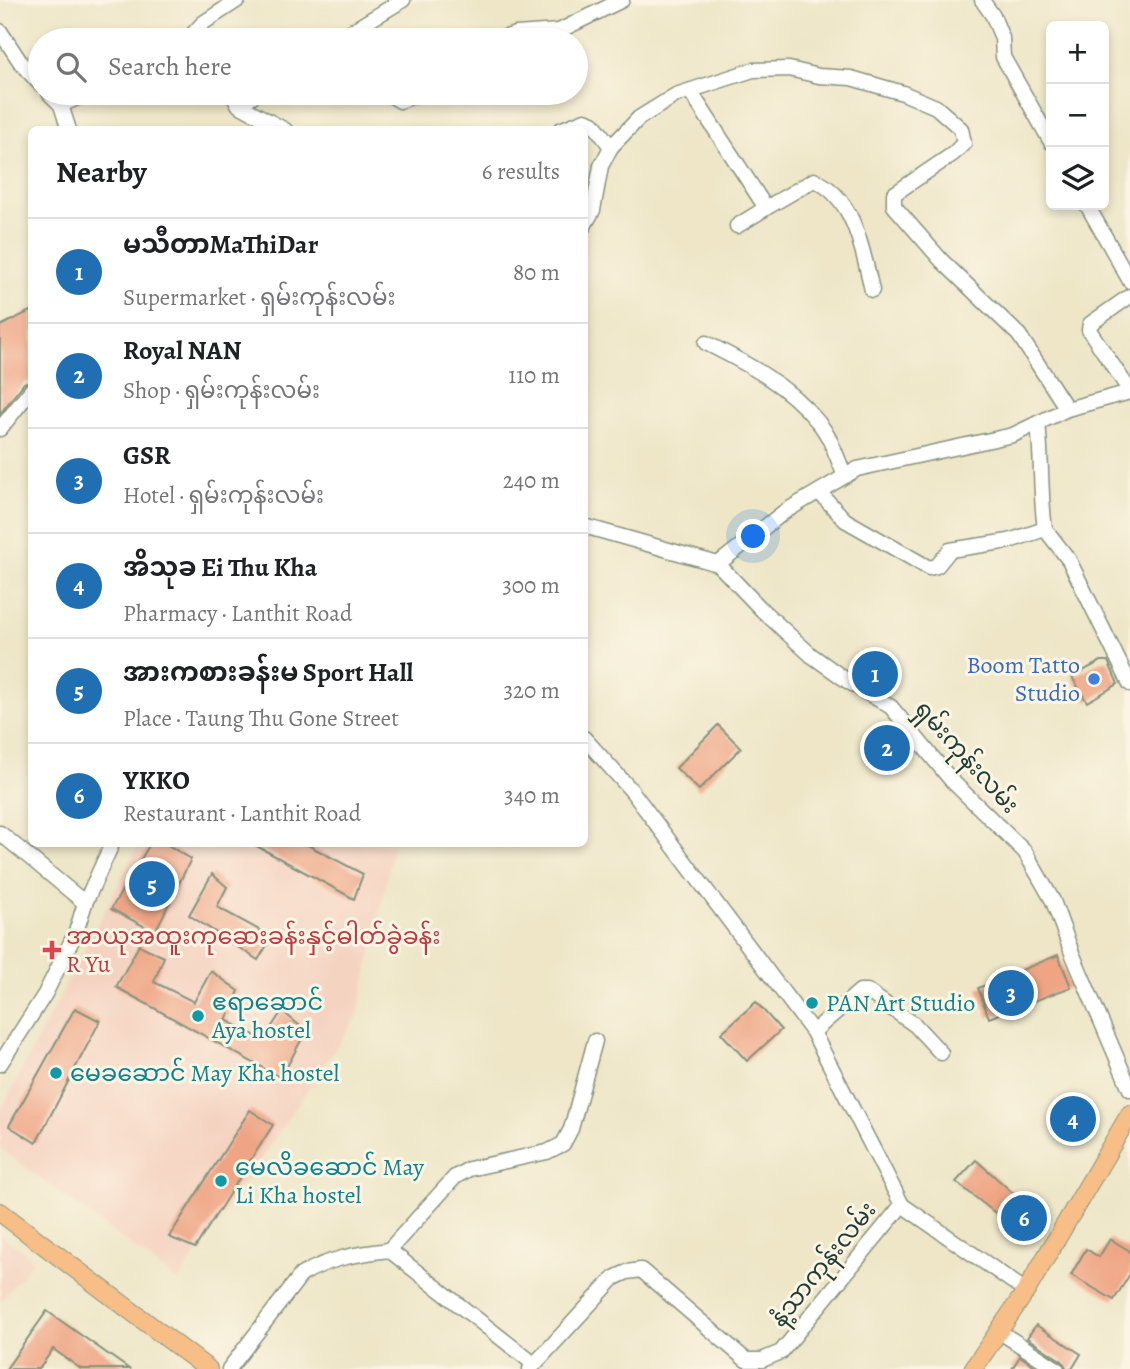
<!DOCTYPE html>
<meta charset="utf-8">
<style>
:root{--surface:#fff;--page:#f2f2f2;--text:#202124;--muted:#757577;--line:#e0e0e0;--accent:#1f6fb2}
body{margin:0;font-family:Alegreya,"Noto Sans Myanmar",serif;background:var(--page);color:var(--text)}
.controls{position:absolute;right:21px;top:21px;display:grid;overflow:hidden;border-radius:10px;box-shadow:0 4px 10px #0003}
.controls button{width:63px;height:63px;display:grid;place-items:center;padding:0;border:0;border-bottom:2px solid var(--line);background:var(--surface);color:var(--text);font:35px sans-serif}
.you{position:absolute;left:754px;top:537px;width:24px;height:24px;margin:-18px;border:5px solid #fff;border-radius:50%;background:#1a73e8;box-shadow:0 0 0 10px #1a73e833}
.badge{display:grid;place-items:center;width:46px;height:46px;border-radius:50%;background:var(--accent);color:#fff;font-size:23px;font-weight:700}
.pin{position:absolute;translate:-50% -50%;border:4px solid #fff;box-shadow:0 2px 7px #0006}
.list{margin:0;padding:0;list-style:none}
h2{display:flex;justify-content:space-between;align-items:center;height:91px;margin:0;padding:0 28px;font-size:30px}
h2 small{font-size:23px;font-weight:400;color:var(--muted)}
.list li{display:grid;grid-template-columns:46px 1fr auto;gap:21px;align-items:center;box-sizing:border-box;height:105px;padding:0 28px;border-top:2px solid var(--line)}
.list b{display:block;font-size:26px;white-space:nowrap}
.list p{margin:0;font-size:23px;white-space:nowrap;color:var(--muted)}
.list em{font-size:23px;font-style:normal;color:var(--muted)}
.icon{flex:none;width:38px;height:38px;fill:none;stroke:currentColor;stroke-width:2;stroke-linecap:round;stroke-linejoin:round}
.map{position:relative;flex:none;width:1130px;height:1369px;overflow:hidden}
.search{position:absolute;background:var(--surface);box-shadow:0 4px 10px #0003;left:28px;top:28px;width:560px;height:77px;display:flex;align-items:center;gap:18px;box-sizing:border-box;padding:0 24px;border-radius:38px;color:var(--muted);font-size:26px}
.panel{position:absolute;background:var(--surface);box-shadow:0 4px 10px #0003;left:28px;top:126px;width:560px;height:721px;border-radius:10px}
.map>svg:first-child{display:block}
.built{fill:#f5d3c1}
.building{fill:#efa483}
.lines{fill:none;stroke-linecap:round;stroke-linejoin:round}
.minor-casing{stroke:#86927e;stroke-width:17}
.major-casing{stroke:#86927e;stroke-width:20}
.minor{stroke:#fff;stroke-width:14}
.major{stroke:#f7be88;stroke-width:18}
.shop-dot{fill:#3f7fe0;stroke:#fcf5e5;stroke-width:2.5}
.health-dot{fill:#e0444e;stroke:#fcf5e5;stroke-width:2.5}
.culture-dot{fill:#0f9aa8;stroke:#fcf5e5;stroke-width:2.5}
.labels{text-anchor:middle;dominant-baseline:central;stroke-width:6;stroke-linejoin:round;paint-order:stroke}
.shop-label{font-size:24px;fill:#366cbe;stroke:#fcf5e5;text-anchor:end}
.street-label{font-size:24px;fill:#1f3d34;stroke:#fcf5e5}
.health-label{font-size:24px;fill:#be3a42;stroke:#fcf5e5;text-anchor:start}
.culture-label{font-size:24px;fill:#0d838f;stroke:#fcf5e5;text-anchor:start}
</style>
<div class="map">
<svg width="1130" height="1369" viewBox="0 0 1130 1369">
<rect width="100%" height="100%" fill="#fcf5e5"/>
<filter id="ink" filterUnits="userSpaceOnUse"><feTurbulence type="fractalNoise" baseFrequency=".0143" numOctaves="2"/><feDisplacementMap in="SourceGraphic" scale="14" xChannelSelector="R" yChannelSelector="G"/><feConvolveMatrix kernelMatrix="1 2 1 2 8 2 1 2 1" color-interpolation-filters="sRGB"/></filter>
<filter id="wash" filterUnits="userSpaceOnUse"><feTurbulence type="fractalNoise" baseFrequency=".00686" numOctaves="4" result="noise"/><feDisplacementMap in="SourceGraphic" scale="28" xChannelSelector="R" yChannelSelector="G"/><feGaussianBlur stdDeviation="1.57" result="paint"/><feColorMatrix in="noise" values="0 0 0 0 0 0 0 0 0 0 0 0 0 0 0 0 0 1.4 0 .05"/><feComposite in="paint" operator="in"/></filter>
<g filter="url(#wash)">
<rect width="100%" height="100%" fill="#eee6c7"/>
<!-- built -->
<g class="built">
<polygon points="139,844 394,844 358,1015 178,1281 0,1148 0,1112"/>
<polygon points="0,1234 34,1260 0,1302"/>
</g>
<g id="blocks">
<!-- building -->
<g class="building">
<polygon points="32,310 32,380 24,383 0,414 0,326"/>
<polygon points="1101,661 1108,661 1118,684 1087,702 1072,677"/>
<polygon points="718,725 741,748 699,790 676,768"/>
<polygon points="150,844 166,844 191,859 155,932 111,909"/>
<polygon points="253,844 306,844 363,874 354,899"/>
<polygon points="212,874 227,887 217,907 272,937 258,960 189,915"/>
<polygon points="139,945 164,957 154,982 194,1002 211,971 239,991 226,1020 263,1040 282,1011 306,1031 281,1078 116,987"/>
<polygon points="1058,955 1071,987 989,1018 978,988"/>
<polygon points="756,1002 781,1030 747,1061 721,1033"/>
<polygon points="75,1008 100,1021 36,1143 9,1126"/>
<polygon points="250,1110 273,1125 195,1248 169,1237"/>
<polygon points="976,1160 1040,1217 1023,1235 956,1182"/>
<polygon points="1110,1239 1130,1251 1130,1274 1114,1300 1071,1275 1086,1249 1099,1257"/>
<polygon points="47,1311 129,1369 81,1369 53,1349 39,1369 6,1369"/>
<polygon points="1036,1325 1081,1354 1072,1369 1067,1369 1062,1361 1027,1338"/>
<polygon points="1020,1356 1039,1369 1012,1369"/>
</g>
</g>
</g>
<g filter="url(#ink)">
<use href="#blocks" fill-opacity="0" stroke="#86927e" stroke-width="2"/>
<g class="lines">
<defs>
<g id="minor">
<polyline points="982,0 993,16 1002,38 1003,57 1051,142"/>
<polyline points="0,31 21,63 40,84"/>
<polyline points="191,36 203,23 238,0"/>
<polyline points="337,40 403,0"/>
<polyline points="496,40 516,34 559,31 622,0"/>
<path d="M690,91L766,208L814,180C855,197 863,253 872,290"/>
<polyline points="49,93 61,105 69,130"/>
<polyline points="231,93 239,105 285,130"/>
<polyline points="387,93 400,101 421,93"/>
<polyline points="61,105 89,93"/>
<polyline points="239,105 257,93"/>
<polyline points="560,130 585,120 593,123 611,147"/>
<polyline points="1087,205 1130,281"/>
<polyline points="584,226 593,210 601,166 611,147 639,118 676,95 753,70 789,69 819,76 851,78 903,93 936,107 961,129 964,143 953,154 894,194 894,206 942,261 1019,335 1067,409"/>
<polyline points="737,226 766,208"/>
<polyline points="1130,296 1090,324 1089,330 1130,391"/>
<path d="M706,343C748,364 788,385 818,422C831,437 837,458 845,476"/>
<path d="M1038,423C1042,458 1040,494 1045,529"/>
<polyline points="0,429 32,389"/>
<polyline points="819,492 845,520 929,568 937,566 950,550 1009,541 1045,529 1069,560 1130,684"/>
<polyline points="584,526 718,564 762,610 811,655 849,682 891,707 952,781 1025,852 1053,901 1072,953 1130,1089"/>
<polyline points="718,564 784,512 857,469 1013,435 1067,409 1130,392"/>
<polyline points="584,738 631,790 813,1032 902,1205 1026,1291"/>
<polyline points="0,833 85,903"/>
<polyline points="813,1032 860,991 867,991 915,1025 941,1053"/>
<polyline points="0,1064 45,994 76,932 85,903 112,844"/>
<polyline points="389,1250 455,1177 469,1169 547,1152 563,1144 571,1129 595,1041"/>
<polyline points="1000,1332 1057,1369"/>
<path d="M229,1369L301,1275C329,1258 357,1254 389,1250L534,1364"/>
<polyline points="530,1369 614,1278 627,1272 641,1270 746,1360 762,1360 781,1352 902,1205"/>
</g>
<g id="major">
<polyline points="0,1212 208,1369"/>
<polyline points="973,1369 1026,1291 1130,1114"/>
</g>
</defs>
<!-- minor casing -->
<use href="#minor" class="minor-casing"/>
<!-- major casing -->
<use href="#major" class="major-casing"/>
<!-- minor -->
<use href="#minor" class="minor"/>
<!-- major -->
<use href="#major" class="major"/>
</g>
</g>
<!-- markers -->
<circle class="shop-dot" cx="1094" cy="679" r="7"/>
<path class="health-dot" d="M48.5 939.5h7v7h7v7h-7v7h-7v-7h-7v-7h7z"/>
<g class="culture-dot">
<circle cx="812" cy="1003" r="7"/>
<circle cx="198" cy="1016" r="7"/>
<circle cx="56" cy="1073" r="7"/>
<circle cx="221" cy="1181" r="7"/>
</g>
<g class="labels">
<!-- shop labels -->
<g class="shop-label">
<text x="1080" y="665">Boom Tatto<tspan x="1080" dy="28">Studio</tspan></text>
</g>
<!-- street labels -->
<g class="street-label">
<text transform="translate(967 757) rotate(48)">ရှမ်းကုန်းလမ်း</text>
<text transform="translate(823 1264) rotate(-51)">နံ့သာကုန်းလမ်း</text>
</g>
<!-- health labels -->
<g class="health-label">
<text x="66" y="936">အာယုအထူးကုဆေးခန်းနှင့်ဓါတ်ခွဲခန်း<tspan x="66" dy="28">R Yu</tspan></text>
</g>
<!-- culture labels -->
<g class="culture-label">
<text x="212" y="1002">ဧရာဆောင်<tspan x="212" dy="28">Aya hostel</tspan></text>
<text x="826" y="1003">PAN Art Studio</text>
<text x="70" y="1073">မေခဆောင် May Kha hostel</text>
<text x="235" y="1167">မေလိခဆောင် May<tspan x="235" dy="28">Li Kha hostel</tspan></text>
</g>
</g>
</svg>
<div class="controls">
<button>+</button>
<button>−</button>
<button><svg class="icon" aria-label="layers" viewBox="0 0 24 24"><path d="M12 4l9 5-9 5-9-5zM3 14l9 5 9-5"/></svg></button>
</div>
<div class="you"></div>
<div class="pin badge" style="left:875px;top:674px">1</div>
<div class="pin badge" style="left:887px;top:748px">2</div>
<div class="pin badge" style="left:1011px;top:993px">3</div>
<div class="pin badge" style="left:1073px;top:1119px">4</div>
<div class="pin badge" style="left:152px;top:884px">5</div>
<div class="pin badge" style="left:1024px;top:1218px">6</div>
<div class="search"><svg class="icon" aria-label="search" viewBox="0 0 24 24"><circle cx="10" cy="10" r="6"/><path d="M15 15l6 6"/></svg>Search here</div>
<section class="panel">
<h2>Nearby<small>6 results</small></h2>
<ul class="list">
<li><span class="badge">1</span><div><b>မသီတာMaThiDar</b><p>Supermarket · ရှမ်းကုန်းလမ်း</p></div><em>80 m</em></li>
<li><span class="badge">2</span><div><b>Royal NAN</b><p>Shop · ရှမ်းကုန်းလမ်း</p></div><em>110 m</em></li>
<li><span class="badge">3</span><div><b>GSR</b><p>Hotel · ရှမ်းကုန်းလမ်း</p></div><em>240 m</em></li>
<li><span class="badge">4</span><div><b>အိသုခ Ei Thu Kha</b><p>Pharmacy · Lanthit Road</p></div><em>300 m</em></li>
<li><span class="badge">5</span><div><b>အားကစားခန်းမ Sport Hall</b><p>Place · Taung Thu Gone Street</p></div><em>320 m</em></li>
<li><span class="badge">6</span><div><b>YKKO</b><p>Restaurant · Lanthit Road</p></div><em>340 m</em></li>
</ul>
</section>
</div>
